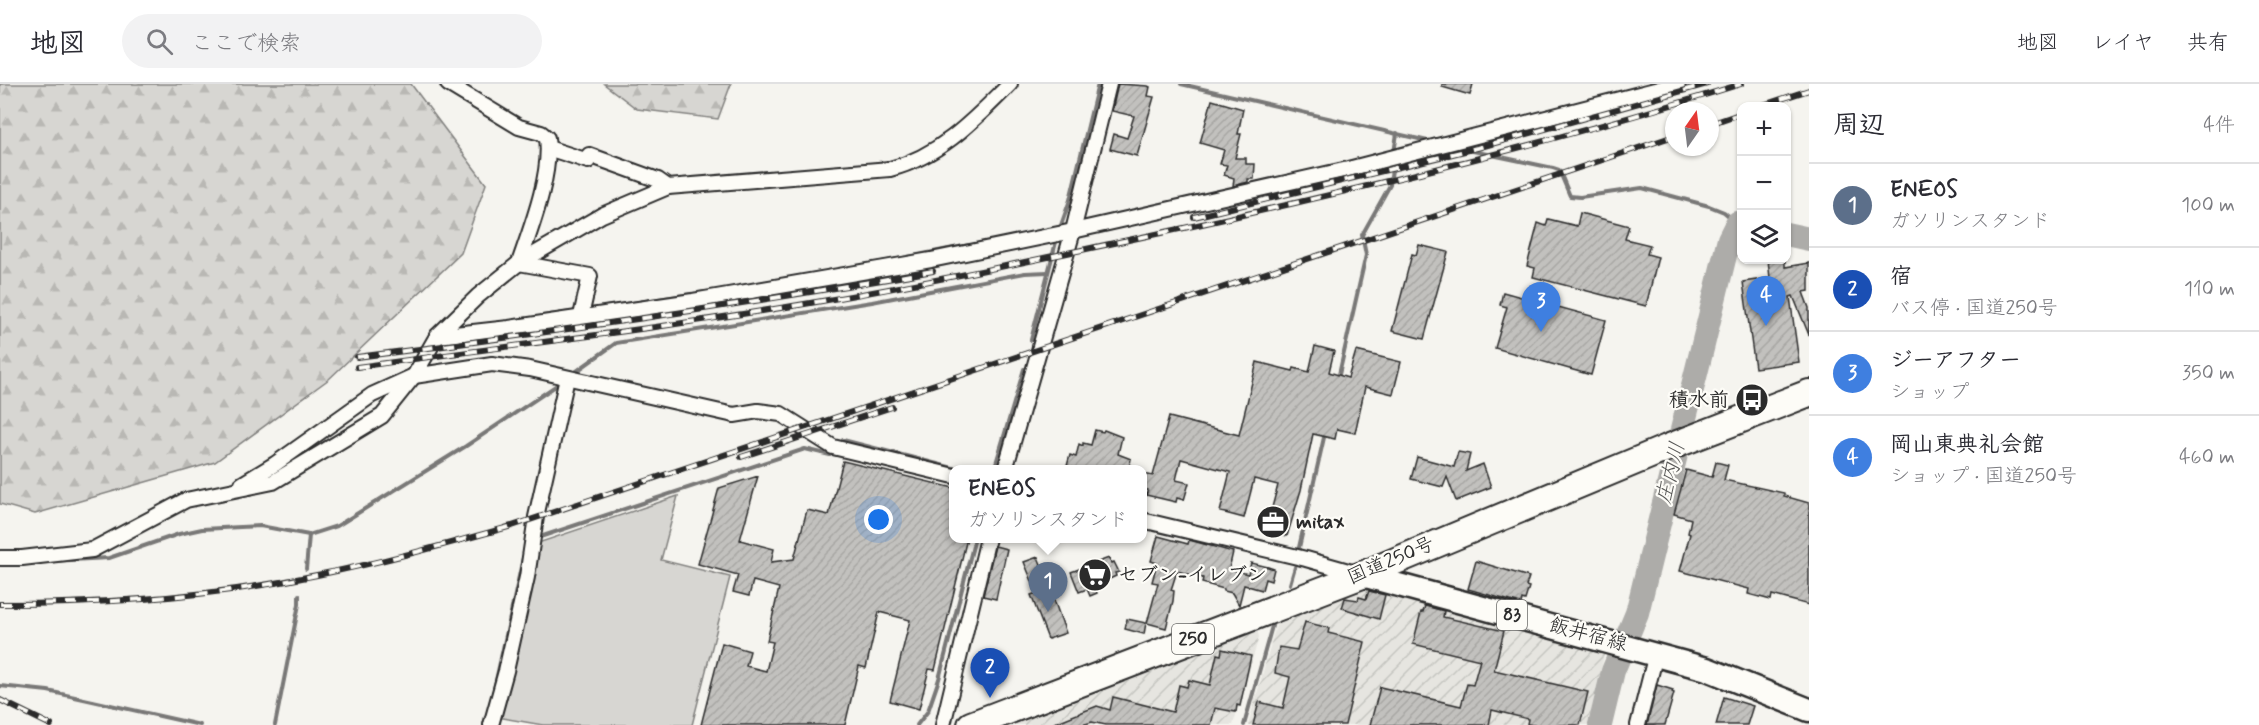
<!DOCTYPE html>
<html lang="ja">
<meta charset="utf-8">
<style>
:root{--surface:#fff;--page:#f2f2f3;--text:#2b2b33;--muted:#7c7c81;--line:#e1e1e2;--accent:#b45309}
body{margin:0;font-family:Mynerve,"Klee One",sans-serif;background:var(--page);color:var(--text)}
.controls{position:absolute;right:18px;top:18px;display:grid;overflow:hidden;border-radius:12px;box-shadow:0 2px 4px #0004}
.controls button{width:54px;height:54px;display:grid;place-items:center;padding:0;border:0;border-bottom:2px solid var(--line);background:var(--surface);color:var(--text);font:30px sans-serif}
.compass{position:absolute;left:1665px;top:18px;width:54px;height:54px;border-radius:50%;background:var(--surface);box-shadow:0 2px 4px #0004;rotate:14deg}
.you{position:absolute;left:879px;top:436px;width:21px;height:21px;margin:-15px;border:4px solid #fff;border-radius:50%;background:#1a73e8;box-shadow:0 0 0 9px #1a73e833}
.badge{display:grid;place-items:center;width:39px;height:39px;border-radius:50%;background:var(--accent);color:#fff;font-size:20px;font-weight:700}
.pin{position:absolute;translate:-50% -50px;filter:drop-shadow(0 2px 3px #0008)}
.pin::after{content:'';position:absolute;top:32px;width:21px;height:18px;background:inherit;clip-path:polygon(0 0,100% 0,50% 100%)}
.popup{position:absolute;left:949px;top:381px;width:198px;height:78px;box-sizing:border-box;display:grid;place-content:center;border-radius:12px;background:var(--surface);filter:drop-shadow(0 2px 4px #0005);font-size:20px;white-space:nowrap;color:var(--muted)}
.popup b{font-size:22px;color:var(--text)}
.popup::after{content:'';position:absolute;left:50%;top:100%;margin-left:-12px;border:12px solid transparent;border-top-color:var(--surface)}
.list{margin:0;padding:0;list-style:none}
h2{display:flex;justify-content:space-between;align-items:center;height:78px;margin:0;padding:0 24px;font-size:26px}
h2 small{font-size:20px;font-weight:400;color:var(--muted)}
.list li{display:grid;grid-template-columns:39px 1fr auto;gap:18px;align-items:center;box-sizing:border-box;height:84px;padding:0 24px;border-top:2px solid var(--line)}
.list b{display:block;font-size:22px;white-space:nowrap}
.list p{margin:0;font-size:20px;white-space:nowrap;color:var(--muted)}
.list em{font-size:20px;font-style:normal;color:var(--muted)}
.icon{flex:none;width:33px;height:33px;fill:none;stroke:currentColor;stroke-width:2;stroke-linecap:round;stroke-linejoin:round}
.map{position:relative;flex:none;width:1809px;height:641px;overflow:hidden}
header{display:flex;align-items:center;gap:36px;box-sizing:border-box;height:84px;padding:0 30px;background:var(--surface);border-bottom:2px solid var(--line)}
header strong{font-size:28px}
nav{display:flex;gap:33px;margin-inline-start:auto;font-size:21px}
.search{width:420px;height:54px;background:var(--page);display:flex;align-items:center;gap:15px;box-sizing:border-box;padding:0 21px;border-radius:33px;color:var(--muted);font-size:22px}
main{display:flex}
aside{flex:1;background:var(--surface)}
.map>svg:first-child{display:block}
.industrial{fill:url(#industrial-furrows)}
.green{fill:#d7d6d2;stroke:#81807e;stroke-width:1.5}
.forest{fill:url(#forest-firs);stroke:#81807e;stroke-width:1.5}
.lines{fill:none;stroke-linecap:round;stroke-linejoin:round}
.stream{stroke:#797877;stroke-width:4}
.river{stroke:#adaca9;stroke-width:24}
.building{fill:url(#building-hatch);stroke:#2b2b2b;stroke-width:1.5}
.street-casing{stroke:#2b2b2b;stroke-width:18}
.primary-casing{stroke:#2b2b2b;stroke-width:27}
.highway-casing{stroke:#2b2b2b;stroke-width:30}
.street{stroke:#fdfcf7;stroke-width:14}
.primary{stroke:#fdfcf7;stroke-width:22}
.highway{stroke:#fdfcf7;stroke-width:26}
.rail-casing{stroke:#2b2b2b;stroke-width:6}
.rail{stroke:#fdfcf7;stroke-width:4;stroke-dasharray:11;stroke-linecap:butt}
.labels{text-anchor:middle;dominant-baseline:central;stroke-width:4.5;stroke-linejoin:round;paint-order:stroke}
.shield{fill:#fdfcf7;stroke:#6a6a68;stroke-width:1.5}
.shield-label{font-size:18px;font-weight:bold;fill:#2b2b2b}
.poi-label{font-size:20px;font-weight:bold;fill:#2b2b2b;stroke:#fdfcf7;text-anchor:start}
.street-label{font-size:20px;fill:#2b2b2b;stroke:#fdfcf7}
.water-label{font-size:21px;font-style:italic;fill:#585857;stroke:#fdfcf7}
</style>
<header>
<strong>地図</strong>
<div class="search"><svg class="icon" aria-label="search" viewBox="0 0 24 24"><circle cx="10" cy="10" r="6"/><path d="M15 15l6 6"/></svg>ここで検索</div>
<nav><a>地図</a><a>レイヤ</a><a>共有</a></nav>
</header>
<main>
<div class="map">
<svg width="1809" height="641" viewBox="0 0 1809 641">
<defs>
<pattern id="industrial-furrows" width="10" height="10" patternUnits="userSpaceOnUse" patternTransform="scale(1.5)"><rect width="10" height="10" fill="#e6e5e0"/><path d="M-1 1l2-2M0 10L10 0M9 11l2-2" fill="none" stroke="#c5c5c0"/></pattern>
<pattern id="forest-firs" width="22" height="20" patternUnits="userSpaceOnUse" patternTransform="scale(1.5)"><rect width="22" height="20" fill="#d7d6d2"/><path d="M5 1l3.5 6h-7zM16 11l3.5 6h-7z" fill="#b9b8b4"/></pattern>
<pattern id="building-hatch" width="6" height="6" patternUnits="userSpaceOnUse" patternTransform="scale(1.5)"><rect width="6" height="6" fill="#c2c1be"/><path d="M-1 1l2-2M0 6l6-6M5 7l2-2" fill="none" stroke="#a7a6a3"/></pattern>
</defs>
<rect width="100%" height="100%" fill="#f5f4ef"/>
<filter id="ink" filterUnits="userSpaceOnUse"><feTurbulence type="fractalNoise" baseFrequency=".0167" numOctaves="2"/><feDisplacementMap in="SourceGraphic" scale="12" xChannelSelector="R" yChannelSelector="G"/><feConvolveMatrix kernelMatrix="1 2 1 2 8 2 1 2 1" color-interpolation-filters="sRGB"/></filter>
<g filter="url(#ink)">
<!-- industrial -->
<g class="industrial">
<polygon points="1363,504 1605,568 1588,641 1248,641 1278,534"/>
<polygon points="1256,541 1259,553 1233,641 1005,641"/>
</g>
<!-- green -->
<polygon class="green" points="678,412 661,476 730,493 692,641 543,641 497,633 538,459"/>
<!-- forest -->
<g class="forest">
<polygon points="0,0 411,0 486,100 461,169 329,295 215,378 35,430 0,420"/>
<polygon points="604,0 731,0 718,35 637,25"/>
</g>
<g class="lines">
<!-- stream -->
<g class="stream">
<polyline points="1181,0 1432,58"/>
<polyline points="1454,63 1553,84 1559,86 1570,112 1580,113 1642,104 1709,122 1724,128 1737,139"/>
<polyline points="1394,69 1397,49"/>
<polyline points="1059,147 1070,116 1098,0"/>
<polyline points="877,179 969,161"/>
<polyline points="586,226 704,208"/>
<polyline points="542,232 579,227"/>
<polyline points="1031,256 1057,154"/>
<polyline points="574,289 616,259 872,218 1025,189 1048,188"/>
<polyline points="1338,295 1366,171 1362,151 1390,101 1393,77"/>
<polyline points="554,322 559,300"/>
<polyline points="843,356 961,386"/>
<polyline points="994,386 1024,285"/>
<polyline points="537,454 805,365 830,371 835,368"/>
<polyline points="1298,468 1325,349"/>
<polyline points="52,477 109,474 179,450 202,445 260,442 309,451 337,442 466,362 560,299"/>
<polyline points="306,485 309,451"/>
<polyline points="1290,500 1295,483"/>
<polyline points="0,602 48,607 200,641"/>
<polyline points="493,610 523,474"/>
<polyline points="275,641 299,520 299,511"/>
<polyline points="917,641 928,627 939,595 975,454"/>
<polyline points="1244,641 1272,542"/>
</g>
<!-- river -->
<g class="river">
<polyline points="1786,150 1809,155"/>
<polyline points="1600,641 1613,587 1637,529 1729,155 1737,139 1742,140"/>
</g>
</g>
<!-- building -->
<g class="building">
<polygon points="1118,0 1148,2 1150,3 1148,12 1154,13 1137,72 1110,65 1114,50 1127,54 1134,32 1112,27"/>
<polygon points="1442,0 1473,0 1470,11 1442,3"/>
<polygon points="1212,16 1243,25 1238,50 1241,50 1235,74 1246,74 1246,80 1255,80 1254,95 1248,95 1248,98 1233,102 1234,94 1224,91 1227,81 1220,80 1224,66 1200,59"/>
<polygon points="1580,129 1629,142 1625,155 1650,161 1647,170 1658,173 1646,222 1533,193 1535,184 1527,182 1538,139 1546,142 1548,135 1577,142"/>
<polygon points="1419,161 1448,168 1424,255 1392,247 1412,170 1416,171"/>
<polygon points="1768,176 1785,176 1785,183 1809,179 1809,207 1803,208 1809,224 1809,251 1793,212 1790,213 1799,278 1755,284 1743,198 1770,194"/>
<polygon points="1503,208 1606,236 1591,291 1495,264 1507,223 1500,221"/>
<polygon points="1315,262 1334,267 1329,288 1348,294 1356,267 1401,278 1393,310 1365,303 1355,349 1337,345 1335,355 1313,350 1301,406 1287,452 1266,446 1278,401 1254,395 1244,434 1225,429 1220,428 1230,388 1181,375 1176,396 1189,399 1184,416 1177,414 1176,418 1146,411 1148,406 1143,405 1143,390 1153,392 1169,333 1239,351 1257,278 1293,287 1294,284 1309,288"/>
<polygon points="1095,346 1103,348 1104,346 1122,353 1118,370 1131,375 1129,385 1122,383 1122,386 1082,386 1067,382 1070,371 1076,373 1079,360 1083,362 1083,359 1091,361"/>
<polygon points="1458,368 1470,370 1466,387 1483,380 1491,403 1456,417 1447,393 1443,403 1411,395 1417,373 1454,383"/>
<polygon points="843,377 954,404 954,454 967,454 935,586 929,585 919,625 890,617 910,536 879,528 866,584 859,582 845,641 701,641 722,559 750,567 746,582 766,587 773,558 767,557 779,504 753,497 749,512 733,508 738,491 698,480 719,404 758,392 740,456 774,465 771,478 794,475 807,426 829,431"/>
<polygon points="1716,378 1728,381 1724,396 1784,409 1784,412 1809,419 1809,521 1772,511 1771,516 1748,510 1749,505 1680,487 1690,450 1688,449 1691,435 1674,430 1686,386 1712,393"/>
<polygon points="1158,452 1188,460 1189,456 1233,468 1229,485 1248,490 1251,479 1268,483 1274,485 1271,497 1265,495 1262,506 1244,501 1239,521 1232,509 1224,507 1224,505 1202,499 1203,494 1177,487 1171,506 1174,507 1173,517 1166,544 1147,539 1158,499 1152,498 1157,479 1151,477"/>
<polygon points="995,462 1007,465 996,515 983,512"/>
<polygon points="1038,473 1045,490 1048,489 1054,503 1050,505 1066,549 1048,555 1031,511 1037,509 1024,478"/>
<polygon points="1109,474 1111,479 1114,478 1119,488 1115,489 1116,492 1094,502 1097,509 1090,512 1087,505 1079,508 1071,488"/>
<polygon points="1476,477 1529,493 1526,502 1529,503 1525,516 1522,515 1521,520 1468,505"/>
<polygon points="1369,507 1385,511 1379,535 1342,524 1345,514 1358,516 1359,513 1366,515"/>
<polygon points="1425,522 1444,527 1443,533 1504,547 1494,586 1588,608 1580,641 1533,641 1527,640 1528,635 1492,626 1489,641 1370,641 1380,603 1461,622 1467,600 1473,601 1480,576 1413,560 1421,528 1423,528"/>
<polygon points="1127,535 1146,539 1144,550 1125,545"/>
<polygon points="1305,538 1329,544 1328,549 1365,558 1345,641 1253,641 1259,618 1283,624 1290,593 1275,589 1279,563 1297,566"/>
<polygon points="1222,565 1251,572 1240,622 1237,621 1236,628 1215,624 1211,641 1106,641 1092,638 1082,641 1050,641 1097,622 1110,626 1113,613 1173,628 1179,601 1187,603 1189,596 1210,601 1217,570 1221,571"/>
<polygon points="1657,601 1673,606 1672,608 1674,609 1665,641 1647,641"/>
<polygon points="1724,613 1753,622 1747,641 1716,641"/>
</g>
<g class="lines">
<defs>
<g id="street">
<path d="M448,0L519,43L541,49L547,54C552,90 531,144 519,179L590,192L581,232"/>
<polyline points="548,64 588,77 589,71 658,96 668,103"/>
<polyline points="437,252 509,244 693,217 931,176 1073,147 1348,85 1678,0"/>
<polyline points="1005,386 1073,147 1109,0"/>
<polyline points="242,400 275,380 372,311 414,292 492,280 530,285 734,331 758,327 781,330 833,363 954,392"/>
<polyline points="1142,436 1306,475 1359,490"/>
<path d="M0,474H22L92,466L186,416L273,398L382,332L414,292L437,252L478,212L519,179L602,131L668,103L890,85C940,72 974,36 1010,0"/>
<polyline points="491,641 506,587 527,493 536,433 567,294"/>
<polyline points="943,641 988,454"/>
<polyline points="1638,641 1656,570"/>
</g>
<polyline id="primary" points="1362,491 1707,585 1809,626"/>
<polyline id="highway" points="971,641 1362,491 1667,364 1809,309"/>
</defs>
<!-- street casing -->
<use href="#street" class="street-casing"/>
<!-- primary casing -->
<use href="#primary" class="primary-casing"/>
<!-- highway casing -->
<use href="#highway" class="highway-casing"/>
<!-- street -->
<use href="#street" class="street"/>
<!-- primary -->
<use href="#primary" class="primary"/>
<!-- highway -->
<use href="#highway" class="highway"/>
<defs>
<g id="rail">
<polyline points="1760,22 1809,6"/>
<polyline points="1710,40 1742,29"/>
<polyline points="1194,133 1477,64 1707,0"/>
<path d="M357,273C550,249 742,221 933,187"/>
<path d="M357,283C512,261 668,244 822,217C943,196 1064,170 1184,144C1371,103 1558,57 1741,0"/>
<polyline points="741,373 892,323"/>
<path d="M0,520C106,520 214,513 317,491C383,478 447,460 512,442L1674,52"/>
<polyline points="0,616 51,641"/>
</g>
</defs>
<!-- rail casing -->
<use href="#rail" class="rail-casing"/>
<!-- rail -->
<use href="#rail" class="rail"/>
</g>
</g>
<!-- icons -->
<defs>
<symbol id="bus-disc" viewBox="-11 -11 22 22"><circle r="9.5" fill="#2b2b2b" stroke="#fdfcf7"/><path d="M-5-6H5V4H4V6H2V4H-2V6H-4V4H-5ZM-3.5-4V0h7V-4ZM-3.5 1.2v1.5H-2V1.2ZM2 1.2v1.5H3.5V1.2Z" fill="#fff"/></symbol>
<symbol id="office-disc" viewBox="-11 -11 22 22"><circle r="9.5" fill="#2b2b2b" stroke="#fdfcf7"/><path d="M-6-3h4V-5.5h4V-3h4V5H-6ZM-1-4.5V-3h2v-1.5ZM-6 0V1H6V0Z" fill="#fff"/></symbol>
<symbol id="supermarket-disc" viewBox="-11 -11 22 22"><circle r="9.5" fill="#2b2b2b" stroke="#fdfcf7"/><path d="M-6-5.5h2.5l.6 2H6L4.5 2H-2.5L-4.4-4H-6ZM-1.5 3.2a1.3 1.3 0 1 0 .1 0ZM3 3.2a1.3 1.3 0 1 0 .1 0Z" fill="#fff"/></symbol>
</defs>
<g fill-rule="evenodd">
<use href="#bus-disc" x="1733" y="297" width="38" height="38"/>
<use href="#office-disc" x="1254" y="419" width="38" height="38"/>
<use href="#supermarket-disc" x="1076" y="472" width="38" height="38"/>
</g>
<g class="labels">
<!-- shield labels -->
<g class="shield">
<rect x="1497" y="516" width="30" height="30" rx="4.5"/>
<rect x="1172" y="540" width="42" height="30" rx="4.5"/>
</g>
<g class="shield-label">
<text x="1512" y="531">83</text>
<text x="1193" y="555">250</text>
</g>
<!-- poi labels -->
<g class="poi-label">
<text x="1729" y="316" text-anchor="end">積水前</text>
<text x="1296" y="438">mitax</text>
<text x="1118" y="491">セブン-イレブン</text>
</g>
<!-- street labels -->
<g class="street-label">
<text transform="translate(1391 477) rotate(-23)">国道250号</text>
<text transform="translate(1588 551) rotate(15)">飯井宿線</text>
</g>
<!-- water labels -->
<g class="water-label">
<text transform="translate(1671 389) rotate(-76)">庄内川</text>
</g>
</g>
</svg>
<div class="controls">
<button>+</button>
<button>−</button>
<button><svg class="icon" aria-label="layers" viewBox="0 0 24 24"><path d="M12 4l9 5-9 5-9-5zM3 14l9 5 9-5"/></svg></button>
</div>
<svg class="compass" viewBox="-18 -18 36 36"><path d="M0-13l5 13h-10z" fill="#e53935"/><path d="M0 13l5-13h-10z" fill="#7c7c81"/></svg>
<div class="you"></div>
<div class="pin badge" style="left:1048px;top:528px;background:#5c6f8a">1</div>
<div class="popup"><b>ENEOS</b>ガソリンスタンド</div>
<div class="pin badge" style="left:990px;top:614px;background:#1a4fb4">2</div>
<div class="pin badge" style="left:1541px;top:248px;background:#3f7fe0">3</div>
<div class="pin badge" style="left:1766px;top:242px;background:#3f7fe0">4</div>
</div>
<aside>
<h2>周辺<small>4件</small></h2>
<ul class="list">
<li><span class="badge" style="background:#5c6f8a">1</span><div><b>ENEOS</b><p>ガソリンスタンド</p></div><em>100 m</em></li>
<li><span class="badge" style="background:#1a4fb4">2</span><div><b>宿</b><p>バス停 · 国道250号</p></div><em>110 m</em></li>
<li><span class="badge" style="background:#3f7fe0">3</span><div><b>ジーアフター</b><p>ショップ</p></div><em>350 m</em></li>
<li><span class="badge" style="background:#3f7fe0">4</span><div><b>岡山東典礼会館</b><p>ショップ · 国道250号</p></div><em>460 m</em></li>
</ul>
</aside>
</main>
